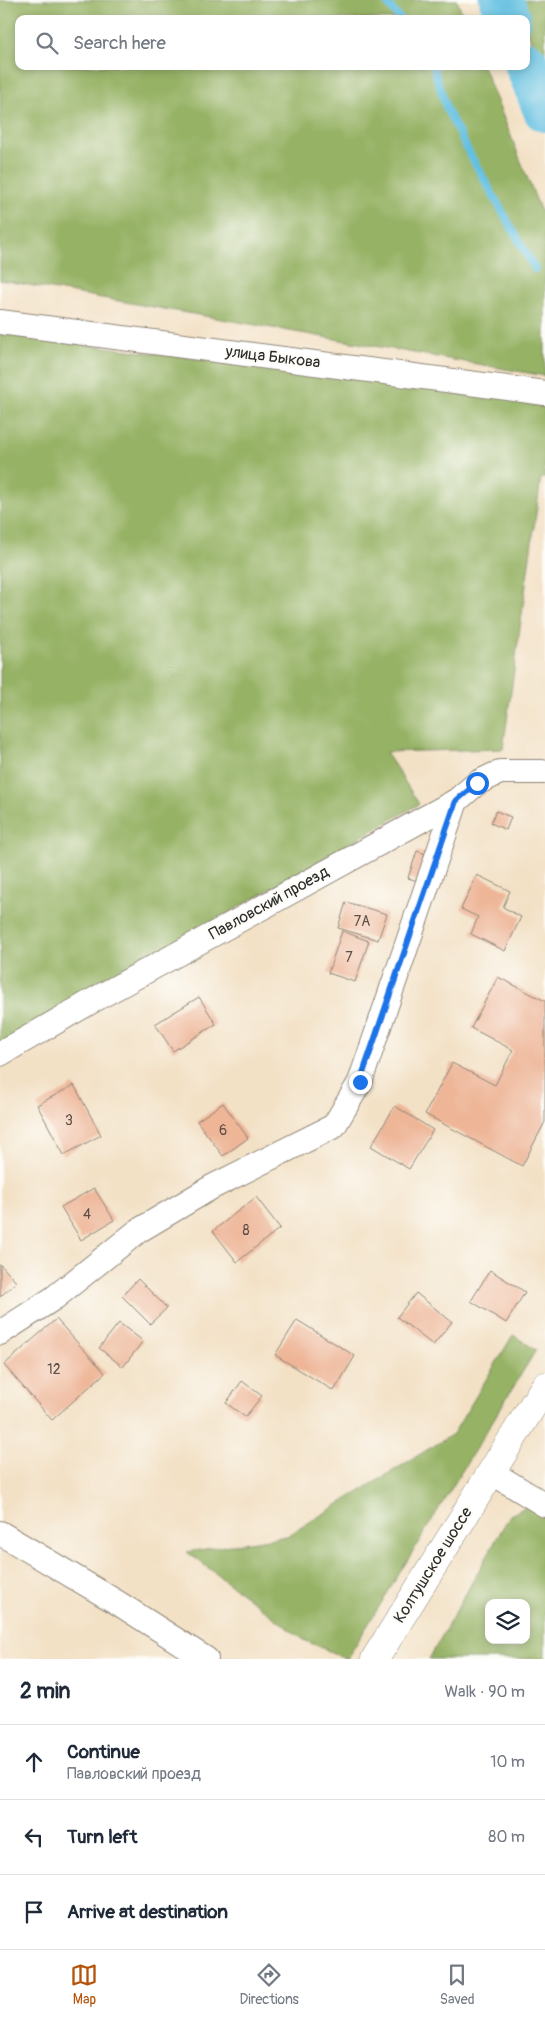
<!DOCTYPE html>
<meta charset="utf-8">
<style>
:root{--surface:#fff;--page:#f6f6f7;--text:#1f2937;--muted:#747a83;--line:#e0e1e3;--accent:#b45309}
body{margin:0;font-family:Pangolin,sans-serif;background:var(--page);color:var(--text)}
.controls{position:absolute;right:15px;bottom:15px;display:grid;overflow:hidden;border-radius:10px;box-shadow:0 2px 8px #0003}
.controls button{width:45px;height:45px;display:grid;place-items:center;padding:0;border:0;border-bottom:1px solid var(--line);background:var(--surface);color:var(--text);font:25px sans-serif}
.stop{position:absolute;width:15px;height:15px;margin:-11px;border:4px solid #1a73e8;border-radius:50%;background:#fff}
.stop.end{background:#1a73e8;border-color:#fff;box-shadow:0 1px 5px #0008}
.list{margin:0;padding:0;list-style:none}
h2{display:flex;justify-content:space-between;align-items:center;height:65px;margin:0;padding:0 20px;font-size:21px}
h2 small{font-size:16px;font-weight:400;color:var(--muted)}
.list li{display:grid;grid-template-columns:32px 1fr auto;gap:15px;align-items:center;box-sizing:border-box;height:75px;padding:0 20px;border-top:1px solid var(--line)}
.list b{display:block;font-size:19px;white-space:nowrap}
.list p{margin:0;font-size:16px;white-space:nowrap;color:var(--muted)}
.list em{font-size:16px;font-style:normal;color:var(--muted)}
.icon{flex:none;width:28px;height:28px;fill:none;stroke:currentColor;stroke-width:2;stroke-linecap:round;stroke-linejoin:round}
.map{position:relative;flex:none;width:545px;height:1659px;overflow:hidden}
.search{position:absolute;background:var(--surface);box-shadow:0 2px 8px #0003;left:15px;right:15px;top:15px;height:55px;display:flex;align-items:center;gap:12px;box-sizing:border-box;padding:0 18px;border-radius:10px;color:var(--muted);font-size:19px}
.sheet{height:290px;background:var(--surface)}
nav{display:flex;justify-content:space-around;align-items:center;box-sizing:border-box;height:70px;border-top:1px solid var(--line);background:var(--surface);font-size:14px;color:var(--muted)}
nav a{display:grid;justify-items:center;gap:2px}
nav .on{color:var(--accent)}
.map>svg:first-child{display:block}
.forest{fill:#96b265;stroke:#606e48;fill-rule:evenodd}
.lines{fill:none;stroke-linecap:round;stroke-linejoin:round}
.stream{stroke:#63c0e1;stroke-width:8}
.river{stroke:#63c0e1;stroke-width:44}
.building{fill:#eeb597}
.street-casing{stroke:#8f8678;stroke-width:26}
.secondary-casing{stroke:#8f8678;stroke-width:29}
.street{stroke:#fff;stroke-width:24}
.secondary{stroke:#fff;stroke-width:28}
.route{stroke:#1a73e8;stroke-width:6}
.labels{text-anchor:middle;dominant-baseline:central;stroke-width:4;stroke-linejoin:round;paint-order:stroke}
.number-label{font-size:14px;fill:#5c4e46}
.street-label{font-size:16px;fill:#2b2b2b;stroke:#fdfcf7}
</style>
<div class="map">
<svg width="545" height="1659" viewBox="0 0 545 1659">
<rect width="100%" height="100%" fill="#fdfcf7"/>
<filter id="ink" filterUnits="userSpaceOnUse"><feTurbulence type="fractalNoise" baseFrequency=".02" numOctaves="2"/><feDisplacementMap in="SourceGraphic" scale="10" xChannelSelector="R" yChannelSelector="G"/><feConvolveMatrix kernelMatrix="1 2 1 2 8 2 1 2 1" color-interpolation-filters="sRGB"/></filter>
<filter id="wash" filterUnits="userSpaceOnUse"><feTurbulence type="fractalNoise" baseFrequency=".0096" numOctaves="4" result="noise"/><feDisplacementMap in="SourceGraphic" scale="20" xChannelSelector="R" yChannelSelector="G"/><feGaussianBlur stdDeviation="1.12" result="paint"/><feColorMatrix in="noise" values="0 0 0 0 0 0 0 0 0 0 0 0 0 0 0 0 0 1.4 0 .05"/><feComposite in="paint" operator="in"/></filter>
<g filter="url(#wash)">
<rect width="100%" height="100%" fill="#f3e1c6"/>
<!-- forest -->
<g class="forest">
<polygon points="0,0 457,0 464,19 19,19 19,66 483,66 545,222 545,376 0,280"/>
<polygon points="515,0 545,0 545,76 526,28 526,19 523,19"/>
<polygon points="0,334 545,402 545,478 541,478 503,749 386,752 419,804 0,1044"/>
<polygon points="513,1335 536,1350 347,1659 304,1640 187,1552 287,1536 453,1434"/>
<path d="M545,1497V1659H429L510,1515ZM489,1603H526V1640H489Z"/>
</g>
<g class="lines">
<!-- stream -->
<g class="stream">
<polyline points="387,3 400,19"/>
<polyline points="433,66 447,110 468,151 535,269"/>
</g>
<!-- river -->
<g class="river">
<polyline points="501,0 509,19"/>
<polyline points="526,63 545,110"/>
</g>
</g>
<g id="blocks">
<!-- building -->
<g class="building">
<polygon points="496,811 511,817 506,830 491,823"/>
<polygon points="417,851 429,855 421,882 408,878"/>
<polygon points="477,875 510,891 503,907 521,917 505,951 471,934 478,917 461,909"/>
<polygon points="346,902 387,914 378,940 338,928"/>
<polygon points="342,931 369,941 355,982 328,973"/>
<polygon points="498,977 545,1001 545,1122 522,1166 425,1114 452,1063 495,1085 513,1050 471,1028"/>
<polygon points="199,997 216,1024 173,1051 155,1024"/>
<polygon points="74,1085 101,1135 64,1155 37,1105"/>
<polygon points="223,1103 248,1138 223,1156 197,1121"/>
<polygon points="395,1106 433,1130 409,1169 371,1146"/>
<polygon points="94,1188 114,1220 81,1240 61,1207"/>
<polygon points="256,1197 280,1228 237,1262 213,1231"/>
<polygon points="0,1264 16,1282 0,1297"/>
<polygon points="490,1270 525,1292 506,1323 471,1301"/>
<polygon points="138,1279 167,1308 150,1324 122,1296"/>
<polygon points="416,1293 452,1322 433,1345 397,1317"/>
<polygon points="56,1319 105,1373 52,1420 4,1365"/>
<polygon points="297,1320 355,1356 334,1391 275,1355"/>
<polygon points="119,1323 143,1341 123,1367 99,1348"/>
<polygon points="242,1381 262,1396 245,1417 226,1403"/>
</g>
</g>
</g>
<g filter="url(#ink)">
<use href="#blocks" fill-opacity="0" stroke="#8f8678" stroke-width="1"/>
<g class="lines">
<defs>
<g id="street">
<polyline points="0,322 545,393"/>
<polyline points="0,1054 99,997 456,801 477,783 500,772 542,772"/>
<polyline points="0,1333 54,1298 138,1231 212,1187 334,1126 360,1082 456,801"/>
<polyline points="491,1472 545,1505"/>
<polyline points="0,1533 118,1603 206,1659"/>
</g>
<polyline id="secondary" points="375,1659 545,1386"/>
</defs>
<!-- street casing -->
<use href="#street" class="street-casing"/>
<!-- secondary casing -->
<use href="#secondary" class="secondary-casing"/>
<!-- street -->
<use href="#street" class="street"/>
<!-- secondary -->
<use href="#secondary" class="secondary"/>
</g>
</g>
<g class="lines" filter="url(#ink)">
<!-- route -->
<polyline class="route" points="360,1082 456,801 477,783"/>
</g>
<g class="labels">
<!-- number labels -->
<g class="number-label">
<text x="362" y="921">7А</text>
<text x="349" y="957">7</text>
<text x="69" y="1120">3</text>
<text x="223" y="1130">6</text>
<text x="87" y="1214">4</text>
<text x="246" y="1230">8</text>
<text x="54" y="1369">12</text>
</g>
<!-- street labels -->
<g class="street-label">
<text transform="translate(273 357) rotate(7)">улица Быкова</text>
<text transform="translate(269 903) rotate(-29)">Павловский проезд</text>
<text transform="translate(433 1565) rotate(-58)">Колтушское шоссе</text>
</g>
</g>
</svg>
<div class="controls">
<button><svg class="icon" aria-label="layers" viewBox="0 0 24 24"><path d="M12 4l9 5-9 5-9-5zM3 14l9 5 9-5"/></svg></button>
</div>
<div class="stop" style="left:477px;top:783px"></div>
<div class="stop end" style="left:360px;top:1082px"></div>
<div class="search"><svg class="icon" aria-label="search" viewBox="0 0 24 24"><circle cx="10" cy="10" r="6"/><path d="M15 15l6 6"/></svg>Search here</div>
</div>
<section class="sheet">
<h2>2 min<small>Walk · 90 m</small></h2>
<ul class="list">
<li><svg class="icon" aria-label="ahead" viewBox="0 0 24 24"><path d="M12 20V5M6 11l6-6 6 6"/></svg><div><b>Continue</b><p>Павловский проезд</p></div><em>10 m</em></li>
<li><svg class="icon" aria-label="left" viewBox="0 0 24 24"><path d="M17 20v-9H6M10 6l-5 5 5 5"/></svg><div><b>Turn left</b></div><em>80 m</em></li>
<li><svg class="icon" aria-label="arrive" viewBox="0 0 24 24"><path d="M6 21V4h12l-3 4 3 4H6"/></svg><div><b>Arrive at destination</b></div></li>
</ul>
</section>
<nav>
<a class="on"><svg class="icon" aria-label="map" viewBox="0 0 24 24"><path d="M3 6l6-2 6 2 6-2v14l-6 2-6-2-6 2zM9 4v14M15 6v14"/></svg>Map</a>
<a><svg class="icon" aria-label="directions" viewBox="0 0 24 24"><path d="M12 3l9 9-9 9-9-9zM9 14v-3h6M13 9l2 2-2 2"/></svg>Directions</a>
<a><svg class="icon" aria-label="saved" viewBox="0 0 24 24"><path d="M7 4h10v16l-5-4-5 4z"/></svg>Saved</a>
</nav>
